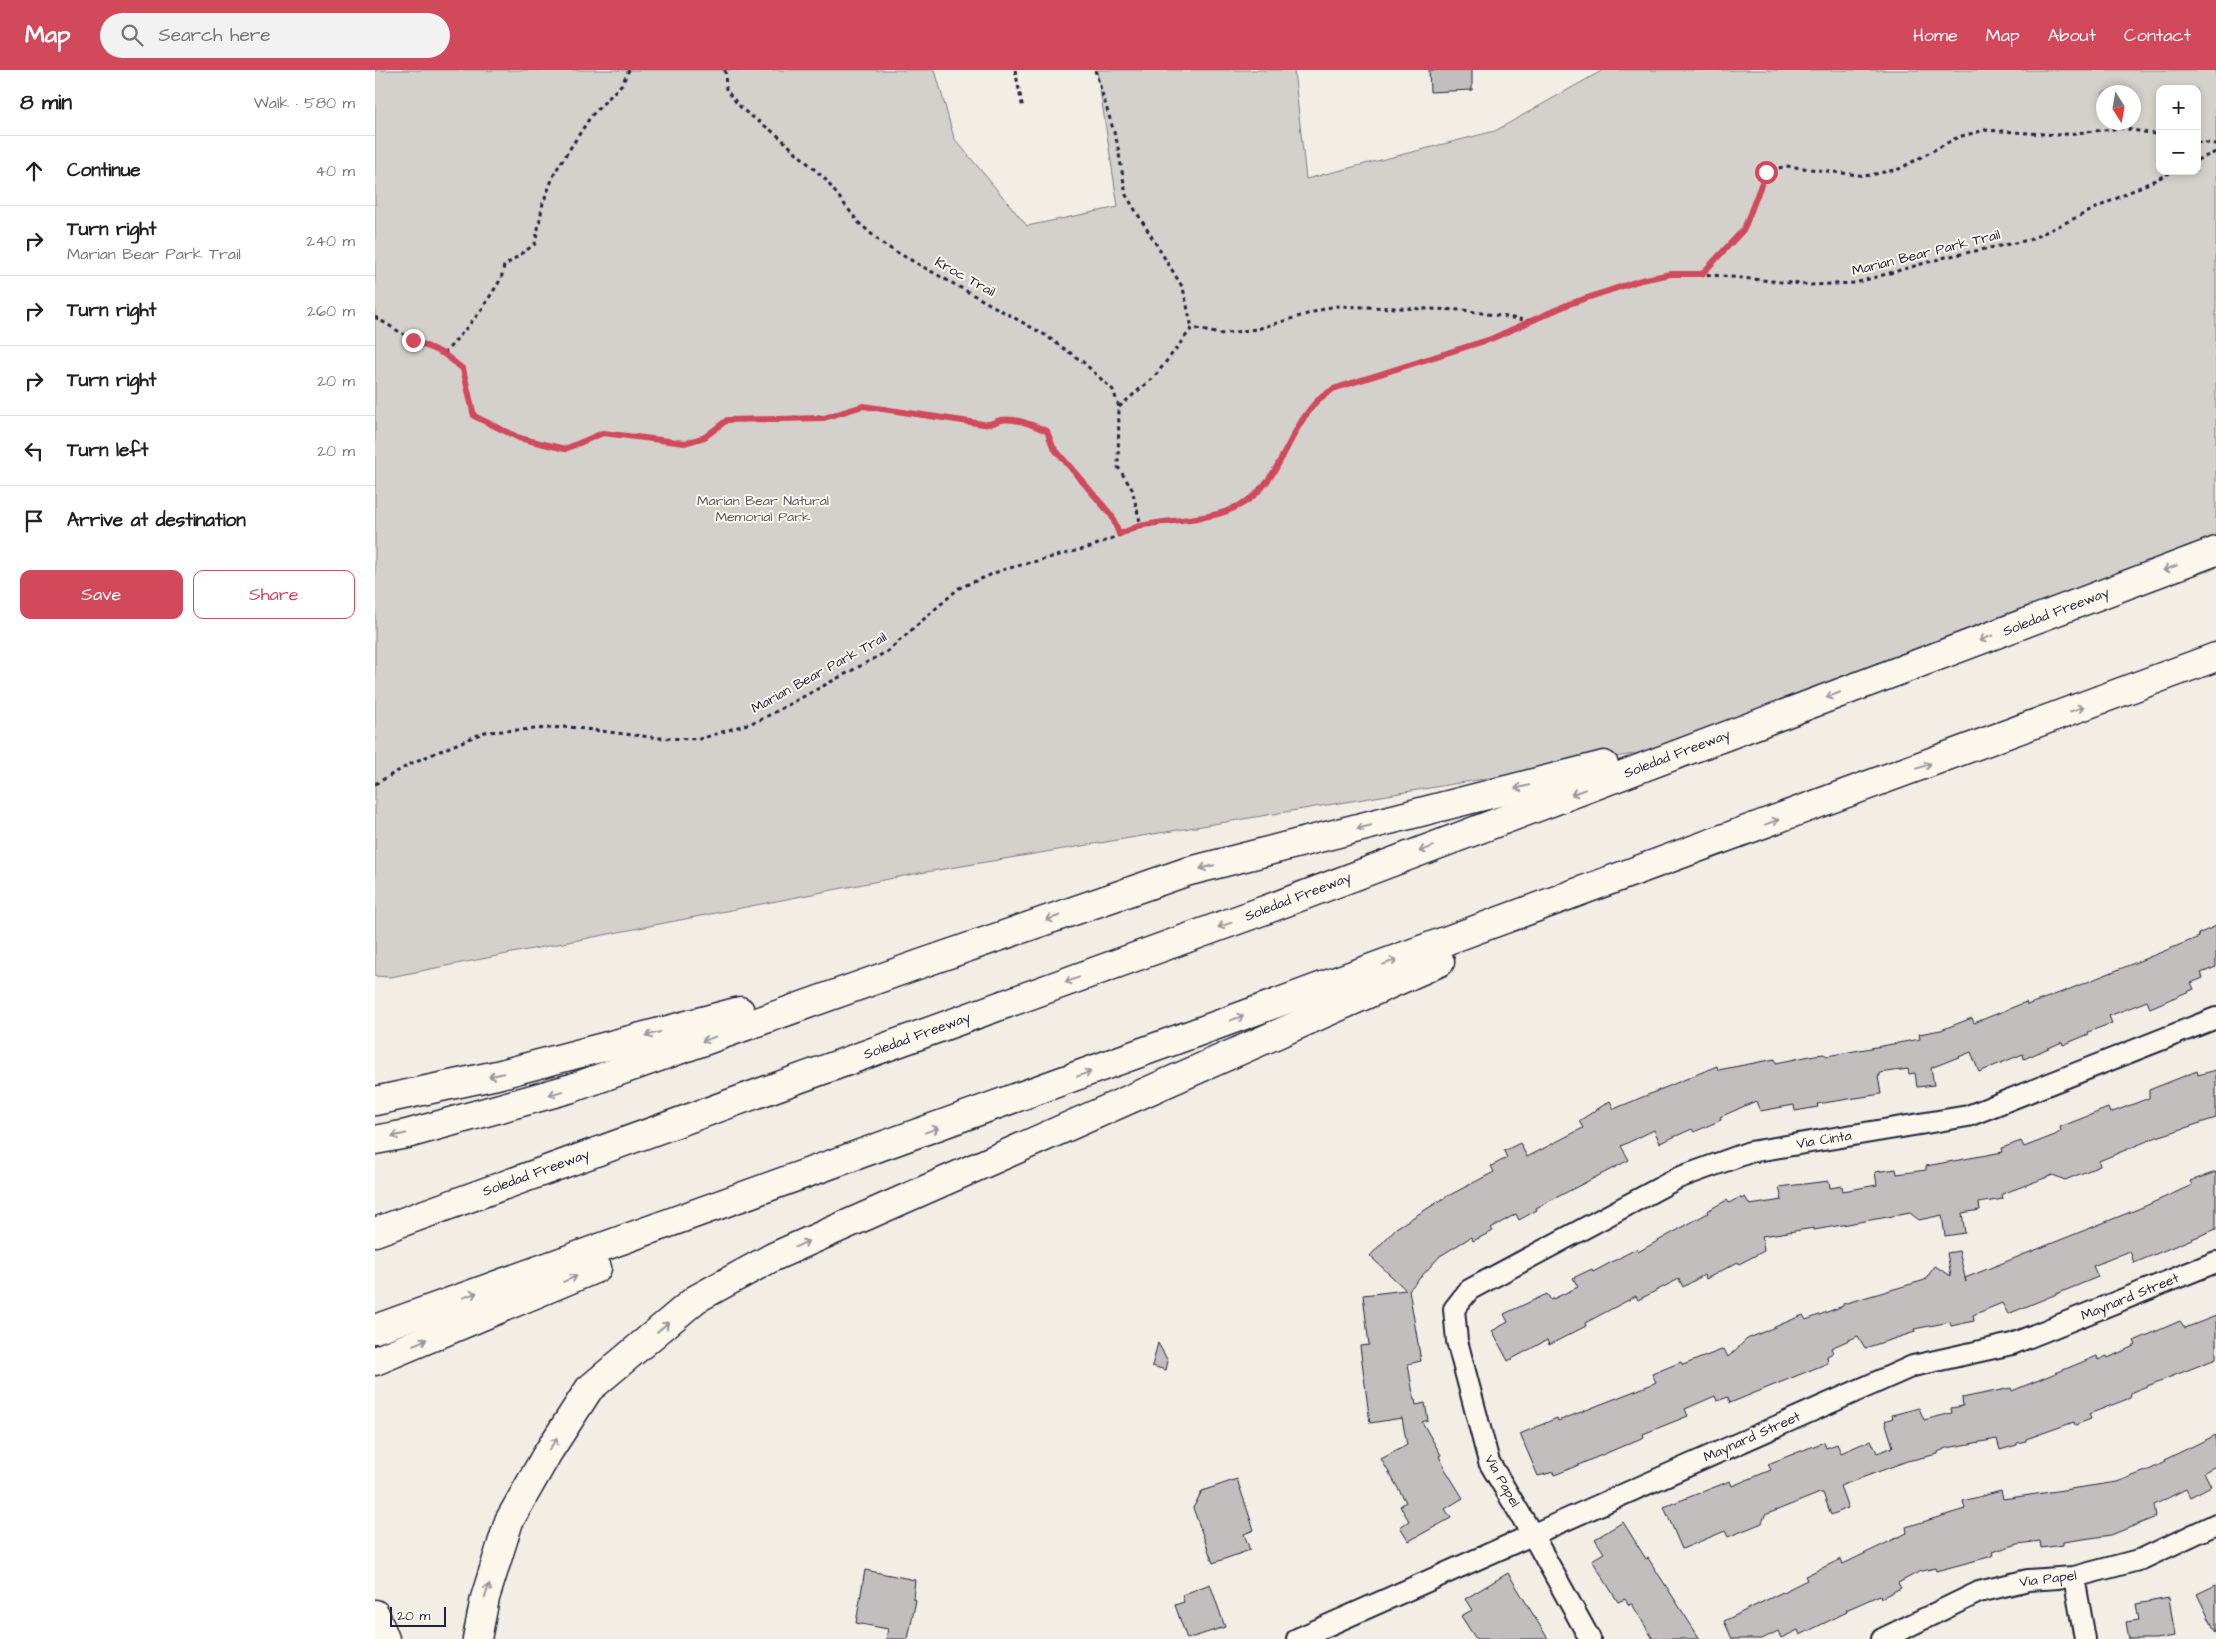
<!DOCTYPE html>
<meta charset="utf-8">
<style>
:root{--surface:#fff;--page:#f2f2f2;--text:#222;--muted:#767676;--line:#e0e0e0;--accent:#d1495b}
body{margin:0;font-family:"Architects Daughter",sans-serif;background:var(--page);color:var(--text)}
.controls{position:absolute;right:15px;top:15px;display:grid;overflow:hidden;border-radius:10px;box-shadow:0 2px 8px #0003}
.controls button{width:45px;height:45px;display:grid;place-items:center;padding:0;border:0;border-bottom:1px solid var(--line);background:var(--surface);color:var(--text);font:25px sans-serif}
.compass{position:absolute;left:1721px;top:15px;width:45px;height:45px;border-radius:50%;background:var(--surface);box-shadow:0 2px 8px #0003;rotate:169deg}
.scale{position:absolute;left:15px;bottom:12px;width:56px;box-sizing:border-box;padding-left:5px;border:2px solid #22223b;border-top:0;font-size:14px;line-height:18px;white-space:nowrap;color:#22223b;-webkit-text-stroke:4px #fbf7ec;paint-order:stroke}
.stop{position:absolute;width:15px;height:15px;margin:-11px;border:4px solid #d1495b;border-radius:50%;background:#fff}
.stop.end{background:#d1495b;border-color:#fff;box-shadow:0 1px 5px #0008}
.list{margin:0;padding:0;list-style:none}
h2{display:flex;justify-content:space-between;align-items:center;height:65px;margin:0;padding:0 20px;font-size:21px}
h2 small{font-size:16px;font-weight:400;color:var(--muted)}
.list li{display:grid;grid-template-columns:32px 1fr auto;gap:15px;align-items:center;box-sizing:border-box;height:70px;padding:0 20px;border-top:1px solid var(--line)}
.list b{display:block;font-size:19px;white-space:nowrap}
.list p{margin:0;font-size:16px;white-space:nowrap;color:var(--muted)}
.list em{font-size:16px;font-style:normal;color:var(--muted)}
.actions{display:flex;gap:10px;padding:15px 20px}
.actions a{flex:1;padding:11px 0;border:1px solid var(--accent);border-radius:10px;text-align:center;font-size:18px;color:var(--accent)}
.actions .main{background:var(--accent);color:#fff}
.icon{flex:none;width:28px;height:28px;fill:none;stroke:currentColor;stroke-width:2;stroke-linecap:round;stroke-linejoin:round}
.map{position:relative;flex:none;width:1841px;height:1569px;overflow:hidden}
header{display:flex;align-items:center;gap:30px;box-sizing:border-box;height:70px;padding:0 25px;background:var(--accent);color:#fff}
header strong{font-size:24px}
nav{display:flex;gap:28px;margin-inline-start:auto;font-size:18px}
.search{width:350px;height:45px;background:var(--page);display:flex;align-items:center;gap:12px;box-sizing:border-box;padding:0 18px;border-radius:28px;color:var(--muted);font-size:19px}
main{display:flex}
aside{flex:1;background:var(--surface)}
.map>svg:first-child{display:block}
.green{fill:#d4d1cc;stroke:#7b7a84;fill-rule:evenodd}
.building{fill:#c2bebe;stroke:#22223b}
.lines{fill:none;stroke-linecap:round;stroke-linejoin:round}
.minor-casing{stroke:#22223b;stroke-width:24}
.motorway-casing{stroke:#22223b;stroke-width:31}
.path{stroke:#22223b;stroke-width:3;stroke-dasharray:4 4;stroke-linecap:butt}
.minor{stroke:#fbf7ec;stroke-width:20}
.motorway{stroke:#fbf7ec;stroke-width:28}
.oneway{stroke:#99979c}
.route{stroke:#d1495b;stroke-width:6}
.labels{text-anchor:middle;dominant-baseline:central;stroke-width:4;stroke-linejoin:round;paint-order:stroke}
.street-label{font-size:14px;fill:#22223b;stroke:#fbf7ec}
.park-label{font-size:14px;fill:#575766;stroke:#fbf7ec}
</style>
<header>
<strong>Map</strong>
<div class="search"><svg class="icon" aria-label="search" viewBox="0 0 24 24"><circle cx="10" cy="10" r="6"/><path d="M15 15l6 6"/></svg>Search here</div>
<nav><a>Home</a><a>Map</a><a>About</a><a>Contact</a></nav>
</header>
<main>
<aside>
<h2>8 min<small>Walk · 580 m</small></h2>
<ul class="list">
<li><svg class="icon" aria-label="ahead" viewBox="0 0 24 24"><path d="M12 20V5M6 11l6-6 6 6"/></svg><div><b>Continue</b></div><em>40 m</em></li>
<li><svg class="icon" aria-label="right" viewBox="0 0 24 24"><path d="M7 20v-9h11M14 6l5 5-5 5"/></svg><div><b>Turn right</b><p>Marian Bear Park Trail</p></div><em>240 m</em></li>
<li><svg class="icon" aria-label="right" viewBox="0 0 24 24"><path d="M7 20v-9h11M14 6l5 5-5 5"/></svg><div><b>Turn right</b></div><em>260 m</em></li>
<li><svg class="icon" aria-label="right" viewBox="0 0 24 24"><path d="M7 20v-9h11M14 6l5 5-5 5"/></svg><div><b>Turn right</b></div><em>20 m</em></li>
<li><svg class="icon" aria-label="left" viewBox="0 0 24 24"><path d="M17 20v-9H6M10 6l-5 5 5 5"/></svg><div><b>Turn left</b></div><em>20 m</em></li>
<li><svg class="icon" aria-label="arrive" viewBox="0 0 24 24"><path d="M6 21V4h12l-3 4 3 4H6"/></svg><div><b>Arrive at destination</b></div></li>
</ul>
<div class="actions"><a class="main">Save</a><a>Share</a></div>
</aside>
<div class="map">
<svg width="1841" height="1569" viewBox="0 0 1841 1569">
<rect width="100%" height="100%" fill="#f2eee5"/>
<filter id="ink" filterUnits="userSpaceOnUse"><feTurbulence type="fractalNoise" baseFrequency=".02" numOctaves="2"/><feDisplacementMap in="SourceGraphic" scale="10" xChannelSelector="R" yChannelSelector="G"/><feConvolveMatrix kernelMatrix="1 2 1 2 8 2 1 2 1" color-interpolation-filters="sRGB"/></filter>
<g filter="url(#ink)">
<!-- green -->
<path class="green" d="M0,0H560L579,68L652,156L743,137L722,0H919L931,109L1120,61L1228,0H1841V498L1360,667L539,804L15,907L0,906ZM1785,19H1822V101H1785ZM1728,22H1758V52H1728Z"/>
<!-- building -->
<g class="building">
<polygon points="1054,0 1097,0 1097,20 1055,22"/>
<polygon points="1841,856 1841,897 1826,903 1828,908 1816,913 1819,919 1775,938 1772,931 1734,946 1737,953 1713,962 1714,964 1688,975 1687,972 1649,989 1648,984 1604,1002 1596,982 1556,998 1559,1015 1542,1017 1540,1003 1534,1004 1533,999 1505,1003 1505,1006 1503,1006 1506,1024 1442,1034 1443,1037 1420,1041 1419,1035 1385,1041 1381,1031 1345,1047 1346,1050 1319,1062 1317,1059 1285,1073 1279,1060 1246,1076 1254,1090 1161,1138 1162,1140 1144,1150 1141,1144 1116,1158 1118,1161 1098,1171 1096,1167 1065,1186 1034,1220 1046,1291 1033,1294 1039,1330 1040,1330 1041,1335 1050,1333 1053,1350 1047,1352 1066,1385 1064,1386 1070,1399 1088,1428 1070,1439 1076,1448 1034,1471 1025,1457 1034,1451 1025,1436 1031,1432 1006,1389 1032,1375 1027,1348 995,1353 985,1276 994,1275 988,1225 1031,1220 995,1186 1021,1158 1071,1127 1119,1102 1116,1096 1132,1088 1129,1081 1145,1073 1152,1087 1208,1058 1204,1051 1235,1031 1239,1039 1342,996 1343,1000 1400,989 1401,993 1440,985 1449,984 1452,986 1545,969 1544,964 1566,960 1597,948 1599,953 1651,932 1652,935 1695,919 1824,867 1823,864"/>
<polygon points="1841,1000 1841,1048 1782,1067 1724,1091 1725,1096 1690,1110 1678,1105 1627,1124 1628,1129 1604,1133 1605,1140 1587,1143 1590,1163 1570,1166 1567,1145 1544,1150 1535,1143 1439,1160 1439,1158 1387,1166 1389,1181 1364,1194 1363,1192 1331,1209 1329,1205 1308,1217 1304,1209 1263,1230 1261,1226 1210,1253 1211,1256 1174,1275 1172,1270 1133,1291 1117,1261 1133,1252 1129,1244 1172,1224 1176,1230 1203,1217 1198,1208 1217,1199 1218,1202 1261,1179 1263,1182 1333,1143 1332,1141 1352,1130 1354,1133 1365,1127 1366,1129 1370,1127 1375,1135 1407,1130 1404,1117 1454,1111 1455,1118 1467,1116 1468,1121 1502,1115 1500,1102 1521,1099 1522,1104 1551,1100 1551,1096 1628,1082 1627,1078 1646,1071 1649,1077 1680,1065 1686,1061 1685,1057 1733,1038 1735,1043 1774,1028 1774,1020 1822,1001 1823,1005"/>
<polygon points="1841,1102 1841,1159 1759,1193 1755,1181 1718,1196 1723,1207 1633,1244 1627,1233 1598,1245 1599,1251 1576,1256 1575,1252 1539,1259 1540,1262 1490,1278 1483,1266 1456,1278 1458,1283 1452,1286 1453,1293 1355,1333 1353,1327 1342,1331 1340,1326 1310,1339 1313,1346 1268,1364 1269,1367 1180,1405 1179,1402 1163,1406 1145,1364 1182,1348 1183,1351 1275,1315 1281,1312 1277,1304 1306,1292 1308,1295 1349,1279 1353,1287 1372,1269 1428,1245 1431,1250 1468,1236 1468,1234 1550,1210 1560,1196 1576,1206 1572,1183 1584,1181 1591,1212 1590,1208 1768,1137 1817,1115 1815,1111"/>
<polygon points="1841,1246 1841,1289 1757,1322 1755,1328 1714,1344 1716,1349 1700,1355 1699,1352 1651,1369 1651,1371 1642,1373 1642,1375 1625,1380 1622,1369 1572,1378 1563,1382 1563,1384 1532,1391 1465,1416 1473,1438 1456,1445 1448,1423 1445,1423 1390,1445 1387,1453 1353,1467 1350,1461 1307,1479 1289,1437 1355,1411 1357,1416 1396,1400 1393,1394 1449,1372 1451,1378 1462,1374 1466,1383 1496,1370 1502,1383 1518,1377 1510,1351 1518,1348 1517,1345 1544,1338 1549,1350 1577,1343 1576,1338 1588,1336 1587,1328 1636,1318 1637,1321 1722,1286 1723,1290 1732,1286 1733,1288 1761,1275 1759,1271 1805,1251 1810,1258"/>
<polygon points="783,1273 793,1291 791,1300 777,1296"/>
<polygon points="1841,1365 1841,1396 1829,1402 1836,1416 1815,1427 1811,1419 1779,1435 1781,1447 1736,1465 1688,1472 1688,1475 1666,1478 1665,1471 1643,1474 1617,1482 1618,1485 1614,1487 1561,1501 1560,1498 1544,1502 1523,1513 1526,1518 1506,1528 1505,1525 1471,1540 1472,1542 1425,1565 1423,1560 1406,1568 1403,1561 1387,1569 1357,1569 1349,1551 1432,1510 1430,1506 1466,1489 1468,1494 1532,1463 1531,1457 1590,1439 1588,1431 1626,1421 1628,1429 1742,1412 1776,1399 1790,1392 1789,1390"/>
<polygon points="862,1409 879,1460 869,1464 875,1480 838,1493 818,1438 827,1421"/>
<polygon points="1248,1452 1271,1489 1273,1488 1325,1569 1278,1569 1257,1534 1254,1535 1250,1529 1243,1532 1217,1490 1229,1483 1220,1469"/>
<polygon points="490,1500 540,1510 538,1529 541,1530 533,1569 511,1569 513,1559 481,1553"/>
<polygon points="1133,1503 1173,1569 1101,1569 1086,1546 1097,1540 1090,1529"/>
<polygon points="835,1514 850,1557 812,1569 800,1535 809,1532 807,1525"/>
<polygon points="1841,1515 1841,1563 1822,1524"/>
<polygon points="1794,1528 1800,1566 1780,1569 1754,1569 1751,1552 1764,1550 1761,1534"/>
</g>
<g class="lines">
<defs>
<g id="minor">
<polyline points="1699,1507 1710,1569"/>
<polyline points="922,1569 1538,1296 1637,1274 1841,1192"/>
<polyline points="1215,1569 1157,1464 1114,1392 1082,1271 1079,1239 1094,1220 1303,1108 1375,1082 1593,1046 1841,948"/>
<polyline points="1507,1569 1604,1522 1653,1510 1699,1507 1767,1489 1841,1454"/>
</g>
<g id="motorway">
<polyline points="0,1031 122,1005 365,941"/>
<polyline points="0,1070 32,1064 197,1018 545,894 811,802 1229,695"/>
<polyline points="0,1162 890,840 1841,481"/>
<path d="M0,1259C615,1039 1229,815 1841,587"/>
<polyline points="0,1291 222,1198"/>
<polyline points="0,1544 10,1569"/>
<polyline points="102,1569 110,1528 134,1451 172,1384 214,1319 321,1229 398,1187 1065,892"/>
</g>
</defs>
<!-- minor casing -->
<use href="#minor" class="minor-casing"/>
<!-- motorway casing -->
<use href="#motorway" class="motorway-casing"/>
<!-- path -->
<g class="path">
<polyline points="350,0 351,20 368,40 401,64 450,109 484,153 509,175 670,265 708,292 738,320 744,337 743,397 757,419 766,456"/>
<polyline points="640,0 648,39"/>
<polyline points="720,0 742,72 751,125 808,218 817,258"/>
<polyline points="1822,72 1841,74"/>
<polyline points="1822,90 1841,82"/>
<polyline points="1327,204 1369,159 1391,102 1411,96 1490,106 1524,99 1583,67 1610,60 1683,65 1747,58 1785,65"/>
<path d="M0,247L38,270L69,284L88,299L99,346L144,367L190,379L228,363L310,373L330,367L352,350L449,348L488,336L608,354C619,355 617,352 626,350C641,347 659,356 672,361L677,377L737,446L744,464"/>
<polyline points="69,284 105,242 126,209 129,196 160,174 168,133 180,102 216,46 247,14 254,0"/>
<polyline points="744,337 780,306 817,258 845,264 882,259 959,236 1088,240 1156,251"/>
<polyline points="0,714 39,692 110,662 193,657 283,668 325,669 385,650 513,581 584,518 627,500 716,477 766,456 827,448 849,442 876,428 898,404 923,357 943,330 958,319 1115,269 1194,234 1266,210 1296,204 1327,204 1436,215 1480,213 1571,187 1654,170 1799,101"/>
</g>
<!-- minor -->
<use href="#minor" class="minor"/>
<!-- motorway -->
<use href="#motorway" class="motorway"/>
</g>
<!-- one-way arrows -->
<defs><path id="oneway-shaft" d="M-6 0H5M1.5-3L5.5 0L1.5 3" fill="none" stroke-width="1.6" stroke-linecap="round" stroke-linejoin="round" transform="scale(1.25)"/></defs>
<g class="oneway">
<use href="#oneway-shaft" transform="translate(1795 498) rotate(159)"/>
<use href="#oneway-shaft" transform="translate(1611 568) rotate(159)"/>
<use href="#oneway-shaft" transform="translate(1458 625) rotate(159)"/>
<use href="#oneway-shaft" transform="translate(1702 639) rotate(-20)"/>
<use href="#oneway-shaft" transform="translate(1549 696) rotate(-20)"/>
<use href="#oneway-shaft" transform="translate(1147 717) rotate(166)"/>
<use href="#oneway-shaft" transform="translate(1203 722) rotate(159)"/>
<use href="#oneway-shaft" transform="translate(1397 752) rotate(-20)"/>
<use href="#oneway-shaft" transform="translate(989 757) rotate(166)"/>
<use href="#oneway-shaft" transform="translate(1051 779) rotate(159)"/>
<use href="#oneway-shaft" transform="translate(832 797) rotate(166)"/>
<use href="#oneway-shaft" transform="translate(678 848) rotate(161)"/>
<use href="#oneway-shaft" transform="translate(850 855) rotate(160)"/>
<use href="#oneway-shaft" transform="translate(1015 892) rotate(-20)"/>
<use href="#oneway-shaft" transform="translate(697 910) rotate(160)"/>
<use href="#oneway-shaft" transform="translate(862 948) rotate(-20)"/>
<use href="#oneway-shaft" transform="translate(278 964) rotate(165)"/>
<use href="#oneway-shaft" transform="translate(334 969) rotate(160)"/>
<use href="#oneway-shaft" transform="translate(709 1004) rotate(-20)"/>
<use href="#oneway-shaft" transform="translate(121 1005) rotate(167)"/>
<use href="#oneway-shaft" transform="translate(181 1023) rotate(165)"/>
<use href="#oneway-shaft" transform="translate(557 1060) rotate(-20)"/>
<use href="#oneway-shaft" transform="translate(24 1065) rotate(168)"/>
<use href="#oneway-shaft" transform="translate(427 1174) rotate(-24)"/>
<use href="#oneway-shaft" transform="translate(195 1209) rotate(-23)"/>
<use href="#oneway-shaft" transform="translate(95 1225) rotate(-20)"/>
<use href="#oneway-shaft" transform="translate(288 1257) rotate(-40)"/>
<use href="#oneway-shaft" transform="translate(45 1272) rotate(-23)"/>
<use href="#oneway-shaft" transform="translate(178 1374) rotate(-57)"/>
<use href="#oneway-shaft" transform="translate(112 1521) rotate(-73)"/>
</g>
</g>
<g class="lines" filter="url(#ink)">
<!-- route -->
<path class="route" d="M38,270L69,284L88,299L99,346L144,368L190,379L228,363L310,373L330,367L352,350L449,348L488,336L608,354C619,355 617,352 626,350C641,347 659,356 672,361L678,377L737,446L744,464C751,462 758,458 765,456C802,447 844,453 876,428C908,403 914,359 943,330C947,326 953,323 958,319L1116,269L1194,234L1266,210L1296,204H1327L1369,159L1391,102"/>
</g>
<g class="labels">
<!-- street labels -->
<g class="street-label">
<text transform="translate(1551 183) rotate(-14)">Marian Bear Park Trail</text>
<text transform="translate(590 207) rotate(29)">Kroc Trail</text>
<text transform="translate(1681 542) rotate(-21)">Soledad Freeway</text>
<text transform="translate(444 603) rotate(-29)">Marian Bear Park Trail</text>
<text transform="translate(1302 684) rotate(-21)">Soledad Freeway</text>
<text transform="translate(923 827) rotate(-21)">Soledad Freeway</text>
<text transform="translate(542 966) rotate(-20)">Soledad Freeway</text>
<text transform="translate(1449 1070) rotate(-9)">Via Cinta</text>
<text transform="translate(161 1103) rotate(-20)">Soledad Freeway</text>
<text transform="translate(1755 1227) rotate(-22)">Maynard Street</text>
<text transform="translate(1377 1367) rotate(-24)">Maynard Street</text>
<text transform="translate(1127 1411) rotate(61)">Via Papel</text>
<text transform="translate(1673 1509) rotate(-7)">Via Papel</text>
</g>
<!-- park labels -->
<g class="park-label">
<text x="388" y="431">Marian Bear Natural<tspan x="388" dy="16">Memorial Park</tspan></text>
</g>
</g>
</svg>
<div class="controls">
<button>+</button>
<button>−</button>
</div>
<svg class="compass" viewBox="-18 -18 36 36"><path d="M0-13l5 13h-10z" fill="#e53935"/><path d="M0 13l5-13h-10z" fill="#767676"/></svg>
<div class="scale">20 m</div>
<div class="stop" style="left:1391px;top:102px"></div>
<div class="stop end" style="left:38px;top:270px"></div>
</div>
</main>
